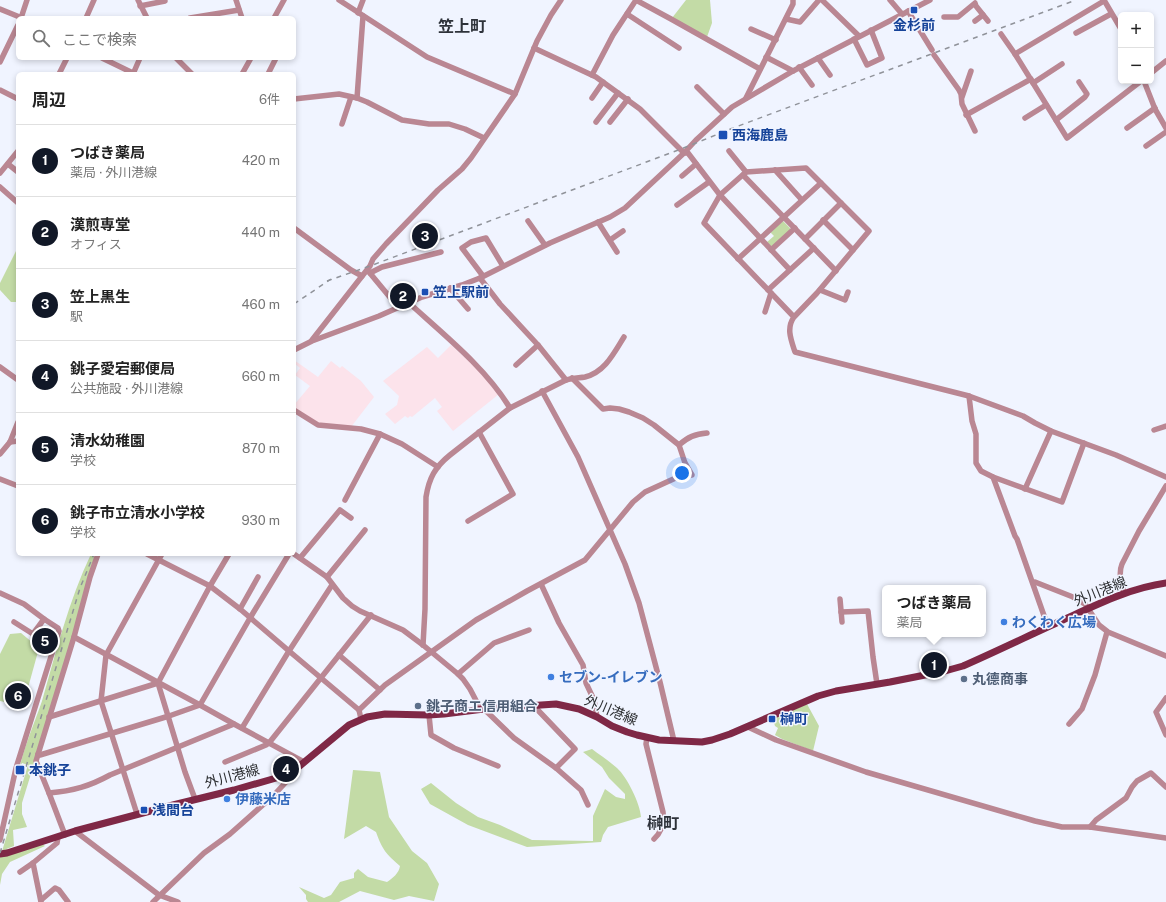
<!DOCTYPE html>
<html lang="ja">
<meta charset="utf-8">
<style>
:root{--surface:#fff;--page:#f6f6f6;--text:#222;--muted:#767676;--line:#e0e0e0;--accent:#111827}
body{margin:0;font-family:"Public Sans","Noto Sans JP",sans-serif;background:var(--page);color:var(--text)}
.controls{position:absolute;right:12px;top:12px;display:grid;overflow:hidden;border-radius:6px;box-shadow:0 2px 6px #0003}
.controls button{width:36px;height:36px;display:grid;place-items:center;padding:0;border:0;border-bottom:1px solid var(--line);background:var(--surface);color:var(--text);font:20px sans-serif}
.you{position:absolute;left:682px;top:473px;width:14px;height:14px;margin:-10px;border:3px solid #fff;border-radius:50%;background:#1a73e8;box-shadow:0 0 0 6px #1a73e833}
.badge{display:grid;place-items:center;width:26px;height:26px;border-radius:50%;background:var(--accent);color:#fff;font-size:13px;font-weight:700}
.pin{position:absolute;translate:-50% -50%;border:2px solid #fff;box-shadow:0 1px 4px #0006}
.popup{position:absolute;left:882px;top:585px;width:104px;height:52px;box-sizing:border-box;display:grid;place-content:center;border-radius:6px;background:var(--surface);filter:drop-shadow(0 1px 3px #0005);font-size:13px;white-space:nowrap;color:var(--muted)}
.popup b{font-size:15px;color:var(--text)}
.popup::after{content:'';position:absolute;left:50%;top:100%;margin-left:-8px;border:8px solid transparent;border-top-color:var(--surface)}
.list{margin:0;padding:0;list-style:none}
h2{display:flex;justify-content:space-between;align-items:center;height:52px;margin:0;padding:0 16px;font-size:17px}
h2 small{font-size:13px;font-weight:400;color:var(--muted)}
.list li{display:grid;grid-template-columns:26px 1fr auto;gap:12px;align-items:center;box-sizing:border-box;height:72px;padding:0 16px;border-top:1px solid var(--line)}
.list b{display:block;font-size:15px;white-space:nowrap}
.list p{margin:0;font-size:13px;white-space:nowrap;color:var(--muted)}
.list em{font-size:13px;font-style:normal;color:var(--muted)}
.icon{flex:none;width:22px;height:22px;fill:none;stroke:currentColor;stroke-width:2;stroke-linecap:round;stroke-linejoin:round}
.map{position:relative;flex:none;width:1166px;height:902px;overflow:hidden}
.search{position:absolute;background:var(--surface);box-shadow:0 2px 6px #0003;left:16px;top:16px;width:280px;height:44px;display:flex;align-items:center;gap:10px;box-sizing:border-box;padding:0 14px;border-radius:6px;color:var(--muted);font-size:15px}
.panel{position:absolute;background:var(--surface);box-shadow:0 2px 6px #0003;left:16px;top:72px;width:280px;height:484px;border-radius:6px}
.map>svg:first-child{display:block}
.industrial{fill:#fce3eb}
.green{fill:#c3dba6}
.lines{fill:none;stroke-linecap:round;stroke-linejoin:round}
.minor{stroke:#ba8793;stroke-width:5.5}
.major{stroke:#7f2846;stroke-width:7}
.rail{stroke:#90939a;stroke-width:1.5;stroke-dasharray:5 5;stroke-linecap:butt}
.transit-dot{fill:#1a4fb4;stroke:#f0f4ff;stroke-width:1.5}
.shop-dot{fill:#3f7fe0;stroke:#f0f4ff;stroke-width:1.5}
.service-dot{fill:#5c6f8a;stroke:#f0f4ff;stroke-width:1.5}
.labels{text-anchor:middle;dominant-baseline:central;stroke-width:3;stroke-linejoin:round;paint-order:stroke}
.transit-label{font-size:14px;font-weight:bold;fill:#164399;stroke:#f0f4ff;text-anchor:start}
.street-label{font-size:14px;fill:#2d2f32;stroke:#f0f4ff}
.shop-label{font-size:14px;font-weight:bold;fill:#366cbe;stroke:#f0f4ff;text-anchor:start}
.service-label{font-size:14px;font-weight:bold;fill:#4e5e75;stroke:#f0f4ff;text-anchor:start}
.quarter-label{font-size:16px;font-weight:bold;fill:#2e323a;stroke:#f0f4ff}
</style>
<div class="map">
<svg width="1166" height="902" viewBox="0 0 1166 902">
<rect width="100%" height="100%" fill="#f0f4ff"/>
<!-- industrial -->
<g class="industrial">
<polygon points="451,345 473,365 499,394 453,431 437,411 442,407 435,398 412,417 410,416 408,418 405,416 395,424 385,414 397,405 399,396 383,381 427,347 438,358"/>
<polygon points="294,360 318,377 331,361 340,368 342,366 361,381 374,397 351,427 319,424 294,408 294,405 310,386 295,375 300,368 294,363"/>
</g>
<!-- green -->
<g class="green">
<polygon points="686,0 710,0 712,23 707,37 672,18"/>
<polygon points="783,221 790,228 790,231 772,247 767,242 774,236 770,232"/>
<polygon points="18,247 18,302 11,302 0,290 0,283"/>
<path d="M91,554H95L74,634L22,803V814L27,827L13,830L14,846L4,850L42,844L45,846L10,862L2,874L0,885V858L28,765L22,763L19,770C24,747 34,724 42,701C56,652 69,600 91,554Z"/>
<polygon points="21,633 39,648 23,706 0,701 0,654 10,634"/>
<polygon points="807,704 819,726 813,751 782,739 775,735 778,728 775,726 773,719"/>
<path d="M592,749C600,755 609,761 617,768C627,777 640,803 641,817L608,827L603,835L601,842L527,847L468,825L430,804L421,789L431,783L456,803L478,817L500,825L532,840L593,841V816L605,789L616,797L625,799V794L609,778L602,767L583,752Z"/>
<path d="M353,770L380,772L389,817L412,851L427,863L439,884L434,901L409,896L394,900L360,891L339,902H308L306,899V895L299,887L324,898L331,895L340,882L354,878V873L358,869L368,877L387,882C393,878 399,873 400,866C386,854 382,849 376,832L366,826L344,839Z"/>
</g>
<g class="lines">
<!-- minor -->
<g class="minor">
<polyline points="138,0 147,18"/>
<polyline points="236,0 242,18"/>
<polyline points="339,0 427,57 515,94"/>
<polyline points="636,0 671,19 760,69"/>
<polyline points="822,0 859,36"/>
<polyline points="890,0 902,14"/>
<polyline points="1104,0 1121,29"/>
<polyline points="140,6 165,1"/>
<polyline points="0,9 22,18"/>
<polyline points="908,11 932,50"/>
<polyline points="358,13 363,0"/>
<polyline points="627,14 679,48"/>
<polyline points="944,17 958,17 975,3 976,6 988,21"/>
<polyline points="21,18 27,0"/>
<polyline points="86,18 94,0"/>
<polyline points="190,18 239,10"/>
<polyline points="274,18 284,0"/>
<polyline points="786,19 800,22 819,0"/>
<polyline points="975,21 983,15"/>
<polyline points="751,29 776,40"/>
<polyline points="1076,33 1111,14"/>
<polyline points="1001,34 1015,54 1067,138 1141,81"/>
<polyline points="854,39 867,65 882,58 871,30"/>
<polyline points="534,48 596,77 640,109 684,153 688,153 720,195 790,270"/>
<polyline points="1015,54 1104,1"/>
<polyline points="934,55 959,90 961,94 962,104 975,131"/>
<polyline points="766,57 793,71"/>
<polyline points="102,58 135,74"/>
<polyline points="176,58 192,74"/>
<polyline points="818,58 830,75"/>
<polyline points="0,62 18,25"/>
<polyline points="799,67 812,85"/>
<polyline points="1151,73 1166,61"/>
<polyline points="59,74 67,58"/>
<polyline points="133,74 140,58"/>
<polyline points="242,74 251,58"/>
<polyline points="268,74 276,58"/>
<polyline points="592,75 613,35 636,0"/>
<polyline points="1144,81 1155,109 1166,128"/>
<polyline points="1033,83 1062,64"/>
<polyline points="697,87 724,114"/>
<polyline points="0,90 18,99"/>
<polyline points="962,97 971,71"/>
<polyline points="357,98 363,16"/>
<polyline points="592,98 603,82"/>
<polyline points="746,98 793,4 793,0"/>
<polyline points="294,99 339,94 357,98 367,102 402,120 429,124 449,124 465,129 484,138"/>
<polyline points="966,115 1031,79"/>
<polyline points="1025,118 1046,105"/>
<polyline points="1056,120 1085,97 1087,94 1079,82"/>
<polyline points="596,122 618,93"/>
<polyline points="610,122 628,99"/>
<polyline points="342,124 351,97"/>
<polyline points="1127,128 1155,108"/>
<polyline points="1146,146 1166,132"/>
<polyline points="729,151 746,172"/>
<polyline points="8,164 18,172"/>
<polyline points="775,170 801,199"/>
<polyline points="0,173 18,151"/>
<polyline points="743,175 836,271"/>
<polyline points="682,176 696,164"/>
<polyline points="0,187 18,203"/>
<polyline points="677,205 709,182"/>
<polyline points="823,220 853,250"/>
<polyline points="528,221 545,245"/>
<polyline points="598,222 617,252"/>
<polyline points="294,228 351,270 362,276"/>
<polyline points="805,239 841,203"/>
<polyline points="610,240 623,231"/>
<polyline points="771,250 795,228"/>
<polyline points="738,259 821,183"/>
<polyline points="369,272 398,307"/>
<polyline points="370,273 382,267 441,252"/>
<polyline points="483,276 462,248 471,242 486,238 503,266"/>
<polyline points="480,278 500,304 538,345 566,380"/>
<polyline points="450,288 468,309"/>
<polyline points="768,290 814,248"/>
<polyline points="820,290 845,300 848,292"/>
<path d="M408,302C443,334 485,367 510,408"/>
<polyline points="765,312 771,293"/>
<path d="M794,317L704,223L720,195L746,172L806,168L869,231L817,293L794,317C786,328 791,340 795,352L969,396L1023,416L1035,423L1051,431L1116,455L1166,477"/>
<polyline points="312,340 370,266 373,259 386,244 438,190 462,169 471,158 515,94 537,41 551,15 561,0"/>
<polyline points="294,350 312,341 379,316 422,297 462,285 480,278 550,243 610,217 625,208 640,194 684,153 696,140 732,107 793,71 930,0"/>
<polyline points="516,365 538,345"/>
<polyline points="0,367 18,380"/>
<polyline points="542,391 578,457 625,564 639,603 660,682 674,741"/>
<polyline points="969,396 972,421 976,434 976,463 981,471 993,477 1062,502 1084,443"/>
<polyline points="294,410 318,425 361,429 380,434 402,444 438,467"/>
<polyline points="1154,430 1166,426"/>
<polyline points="10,442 18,441"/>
<path d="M679,445C688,437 695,434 707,433"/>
<polyline points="0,454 10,442 18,422"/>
<polyline points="993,477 1015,536 1017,539 1048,627"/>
<polyline points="0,479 18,486"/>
<polyline points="1025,489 1051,431"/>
<polyline points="345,500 380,434"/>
<polyline points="468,521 513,494 479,432"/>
<polyline points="147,554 210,586 240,609 289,651 359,710 361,719"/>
<polyline points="294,554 327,577 343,598 352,606 360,611 403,630 423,645 458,674 463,679 470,689 481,710"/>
<polyline points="300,558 340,510 351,518"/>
<polyline points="327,577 365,530"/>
<polyline points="1033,583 1035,582 1073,597 1085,604 1099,625 1108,632 1166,656"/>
<polyline points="541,584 559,623 583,665 586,683 594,700 597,717"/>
<polyline points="0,593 24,604 44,619 58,628 59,631 16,768 0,840"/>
<path d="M1124,594C1122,583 1118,574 1122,564L1139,531L1166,486"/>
<polyline points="840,599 842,622"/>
<polyline points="240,609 258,577"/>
<polyline points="841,612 868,611 873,657 877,684"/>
<polyline points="14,622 33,634 44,619"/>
<polyline points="74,637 200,705 234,724 304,762"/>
<path d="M423,645L425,609L426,497C429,478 435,467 450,455L510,408L566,380C573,378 579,378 585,377C605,372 614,353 624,337"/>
<polyline points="339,655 380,690"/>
<polyline points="458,674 494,643 529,630"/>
<polyline points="158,683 185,772 195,799"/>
<polyline points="1166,698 1156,712 1166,735"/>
<polyline points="533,705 575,749 556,768"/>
<polyline points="484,709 514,738 556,768 581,790 588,805"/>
<polyline points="359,710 385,685 476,620 527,591 585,560 633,502 645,492 680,476 692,475 685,463 679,445 654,425 643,418 629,412 619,409 610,408 603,409 572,378"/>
<polyline points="429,715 431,735 454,748 498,766"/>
<polyline points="49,717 158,683 210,586 229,554"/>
<polyline points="1069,724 1082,709 1095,675 1107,632"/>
<polyline points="748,727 776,740 866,772 1035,821 1062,827 1090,827 1166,838"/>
<polyline points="242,728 289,651 332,585"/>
<path d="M647,737L646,744L663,812C664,822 662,832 654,839"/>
<polyline points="38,754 40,755 169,716 200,705 250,618 289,554"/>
<polyline points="225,762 266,745 269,743 371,615"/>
<path d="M49,793C73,791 90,786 110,775L234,724"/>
<polyline points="137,814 101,701 106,655 162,554"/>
<polyline points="1090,827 1096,820 1126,798 1132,787 1137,781 1151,773 1166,787"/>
<polyline points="75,831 159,895 178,902"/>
<polyline points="65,835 49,793 36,761 74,637 90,577 98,554"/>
<polyline points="33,863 41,902"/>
<polyline points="20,872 33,863 57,843 58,837"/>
<polyline points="41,900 55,888 59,890 68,902"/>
<polyline points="153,902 204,853 230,834 274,795 286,782 290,774"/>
</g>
<!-- major -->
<path class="major" d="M0,854L7,853L75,831L173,805L234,790L290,774L349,725L367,717L385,714L428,715L444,714L484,709L556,704L579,709L597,717L612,726L627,732L637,735L659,740L702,742L712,740L730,734L818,696L836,691L890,682L945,671L963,666C997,651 1030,635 1063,620C1096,605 1130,588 1166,583"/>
<!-- rail -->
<g class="rail">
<polyline points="327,281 370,266 681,149 733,128 1076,0"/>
<polyline points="294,304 331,279"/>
<polyline points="0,853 80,588 94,554"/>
</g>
</g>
<!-- markers -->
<g class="transit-dot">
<rect x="910" y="6" width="8" height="8" rx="2"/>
<rect x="718" y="130" width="10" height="10" rx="2"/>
<rect x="421" y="288" width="8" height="8" rx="2"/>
<rect x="768" y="715" width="8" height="8" rx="2"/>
<rect x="15" y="765" width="10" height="10" rx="2"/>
<rect x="140" y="806" width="8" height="8" rx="2"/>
</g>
<g class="shop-dot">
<circle cx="1004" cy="622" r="4"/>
<circle cx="551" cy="677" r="4"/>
<circle cx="227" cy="799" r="4"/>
</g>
<g class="service-dot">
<circle cx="964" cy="679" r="4"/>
<circle cx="418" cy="706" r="4"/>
</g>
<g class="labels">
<!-- transit labels -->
<g class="transit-label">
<text x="914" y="25" text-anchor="middle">金杉前</text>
<text x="732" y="135">西海鹿島</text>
<text x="433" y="292">笠上駅前</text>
<text x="780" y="719">榊町</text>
<text x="29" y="770">本銚子</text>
<text x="152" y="810">浅間台</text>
</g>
<!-- street labels -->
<g class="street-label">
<text transform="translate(1100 591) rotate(-22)">外川港線</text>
<text transform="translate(611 710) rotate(23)">外川港線</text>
<text transform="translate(232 776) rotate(-15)">外川港線</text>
</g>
<!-- shop labels -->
<g class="shop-label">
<text x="1012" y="622">わくわく広場</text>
<text x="559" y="677">セブン-イレブン</text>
<text x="235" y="799">伊藤米店</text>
</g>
<!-- service labels -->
<g class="service-label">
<text x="972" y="679">丸德商事</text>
<text x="426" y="706">銚子商エ信用組合</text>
</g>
<!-- quarter labels -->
<g class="quarter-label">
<text x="462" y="26">笠上町</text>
<text x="663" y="823">榊町</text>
</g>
</g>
</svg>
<div class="controls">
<button>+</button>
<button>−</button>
</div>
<div class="you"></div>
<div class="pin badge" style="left:934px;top:665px">1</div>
<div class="popup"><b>つばき薬局</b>薬局</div>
<div class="pin badge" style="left:403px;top:296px">2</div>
<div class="pin badge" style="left:425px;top:236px">3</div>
<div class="pin badge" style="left:286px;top:769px">4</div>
<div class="pin badge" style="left:45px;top:641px">5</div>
<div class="pin badge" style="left:18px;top:696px">6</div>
<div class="search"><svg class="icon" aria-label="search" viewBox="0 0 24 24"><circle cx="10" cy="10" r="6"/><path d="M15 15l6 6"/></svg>ここで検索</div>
<section class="panel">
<h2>周辺<small>6件</small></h2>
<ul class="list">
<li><span class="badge">1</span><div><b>つばき薬局</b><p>薬局 · 外川港線</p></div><em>420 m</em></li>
<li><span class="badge">2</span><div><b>漢煎専堂</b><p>オフィス</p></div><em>440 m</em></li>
<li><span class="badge">3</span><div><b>笠上黒生</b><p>駅</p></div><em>460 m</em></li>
<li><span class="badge">4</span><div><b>銚子愛宕郵便局</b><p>公共施設 · 外川港線</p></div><em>660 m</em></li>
<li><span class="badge">5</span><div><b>清水幼稚園</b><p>学校</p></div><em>870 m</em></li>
<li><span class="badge">6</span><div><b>銚子市立清水小学校</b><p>学校</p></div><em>930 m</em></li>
</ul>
</section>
</div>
